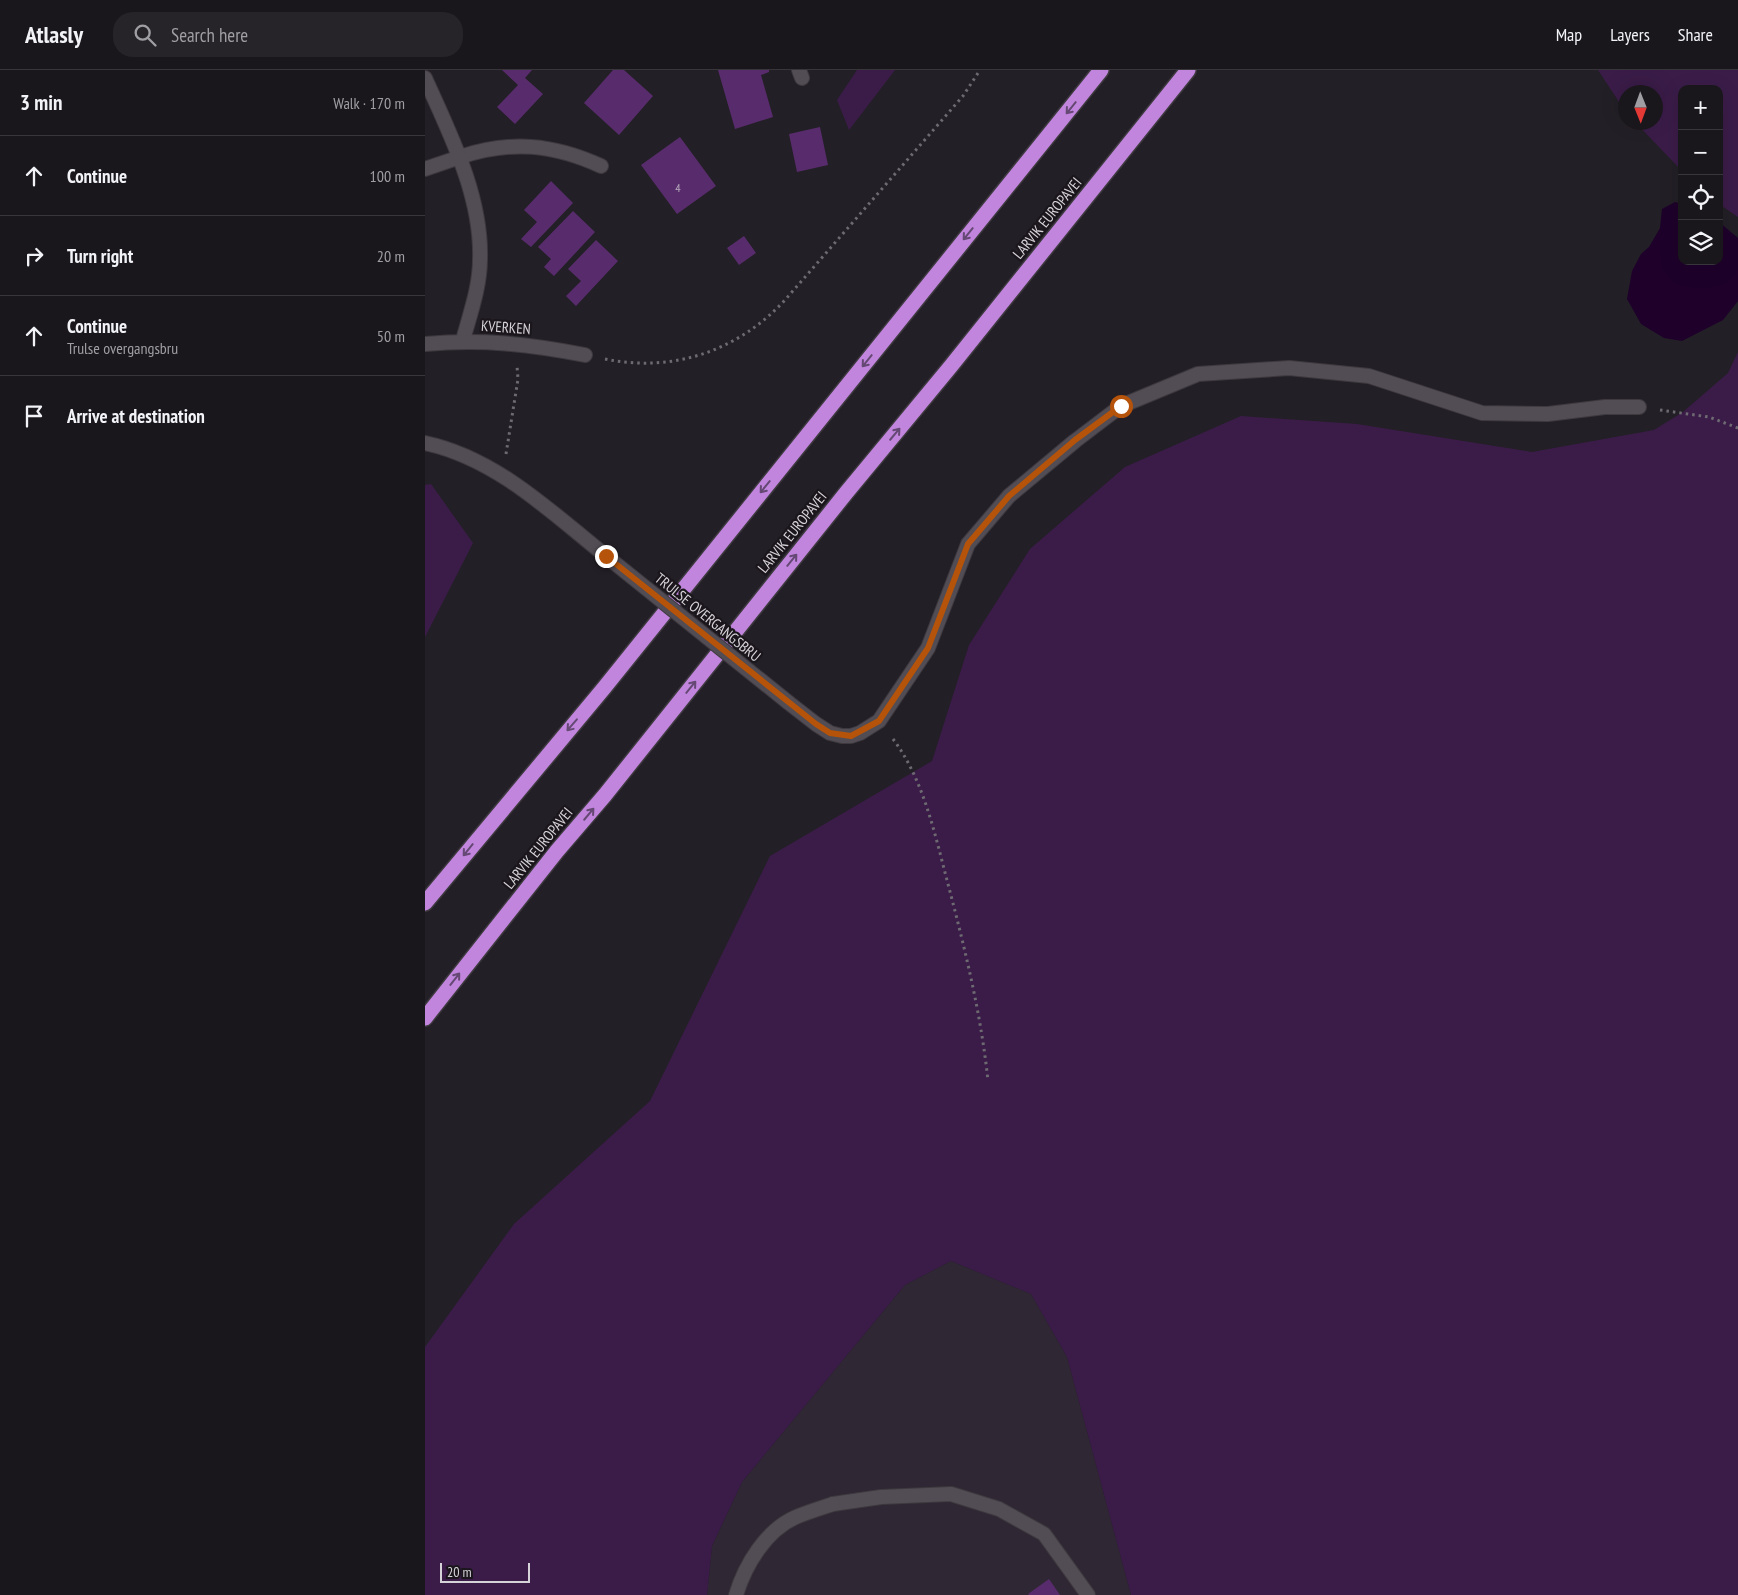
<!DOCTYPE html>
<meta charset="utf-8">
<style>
:root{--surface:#1a171c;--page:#272429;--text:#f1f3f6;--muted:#9f9fa3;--line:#38363b}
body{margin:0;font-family:"PT Sans Narrow",sans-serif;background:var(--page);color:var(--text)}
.controls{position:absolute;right:15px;top:15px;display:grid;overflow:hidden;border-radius:10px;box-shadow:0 5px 20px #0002}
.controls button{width:45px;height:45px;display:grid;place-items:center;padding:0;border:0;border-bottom:1px solid var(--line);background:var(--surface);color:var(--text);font:25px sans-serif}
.compass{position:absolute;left:1193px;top:15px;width:45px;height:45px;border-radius:50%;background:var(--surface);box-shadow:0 5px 20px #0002;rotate:179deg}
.scale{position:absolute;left:15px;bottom:12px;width:90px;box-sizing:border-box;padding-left:5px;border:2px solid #d6d3d8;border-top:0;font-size:14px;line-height:18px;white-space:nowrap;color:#d6d3d8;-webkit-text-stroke:4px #1a161c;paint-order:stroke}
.stop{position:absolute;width:15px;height:15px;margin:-11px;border:4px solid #b45309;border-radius:50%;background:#fff}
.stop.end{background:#b45309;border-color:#fff;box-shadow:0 1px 5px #0008}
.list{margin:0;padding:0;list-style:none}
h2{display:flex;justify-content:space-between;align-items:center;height:65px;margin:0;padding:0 20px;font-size:21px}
h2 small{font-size:16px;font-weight:400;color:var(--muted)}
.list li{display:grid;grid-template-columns:32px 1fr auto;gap:15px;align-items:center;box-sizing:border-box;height:80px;padding:0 20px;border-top:1px solid var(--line)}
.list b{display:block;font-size:19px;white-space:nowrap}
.list p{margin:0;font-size:16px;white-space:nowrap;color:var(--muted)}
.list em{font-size:16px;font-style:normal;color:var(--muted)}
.icon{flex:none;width:28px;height:28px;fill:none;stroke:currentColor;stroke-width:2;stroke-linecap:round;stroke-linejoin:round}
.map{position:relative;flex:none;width:1313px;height:1525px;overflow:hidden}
header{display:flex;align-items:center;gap:30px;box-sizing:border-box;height:70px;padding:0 25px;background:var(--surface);border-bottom:1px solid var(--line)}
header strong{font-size:24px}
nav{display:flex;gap:28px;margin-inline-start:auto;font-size:18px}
.search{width:350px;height:45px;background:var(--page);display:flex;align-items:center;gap:12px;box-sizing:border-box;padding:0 18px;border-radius:20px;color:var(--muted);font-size:19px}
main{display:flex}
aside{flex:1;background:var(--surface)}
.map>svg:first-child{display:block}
.built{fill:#2f2733}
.green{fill:#3b1c49}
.water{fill:#1e002b}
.building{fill:#582c6c}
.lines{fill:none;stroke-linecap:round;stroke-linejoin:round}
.service-casing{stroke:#3d393f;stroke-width:16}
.minor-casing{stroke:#3d393f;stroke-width:16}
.motorway-casing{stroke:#3d393f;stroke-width:18}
.path{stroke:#6e6a71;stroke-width:3;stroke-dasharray:2.5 4;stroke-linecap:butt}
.service{stroke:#524d54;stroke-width:14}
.minor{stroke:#524d54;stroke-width:14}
.motorway{stroke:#c185de;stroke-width:15}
.service-bridge-casing{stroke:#3d393f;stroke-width:16;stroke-linecap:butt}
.service-bridge{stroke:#524d54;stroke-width:14}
.oneway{stroke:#654873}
.route{stroke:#b45309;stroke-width:6}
.labels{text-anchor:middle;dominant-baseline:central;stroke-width:4.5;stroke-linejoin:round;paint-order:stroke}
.number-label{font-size:12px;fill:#b6a9bd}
.street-label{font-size:15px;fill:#d6d3d8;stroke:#1a161c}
</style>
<header>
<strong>Atlasly</strong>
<div class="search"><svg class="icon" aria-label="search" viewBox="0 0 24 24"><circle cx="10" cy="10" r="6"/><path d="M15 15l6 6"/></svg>Search here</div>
<nav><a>Map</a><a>Layers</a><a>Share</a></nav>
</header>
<main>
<aside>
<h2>3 min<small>Walk · 170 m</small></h2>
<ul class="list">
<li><svg class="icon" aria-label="ahead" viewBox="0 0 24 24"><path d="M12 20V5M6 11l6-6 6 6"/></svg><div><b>Continue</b></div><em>100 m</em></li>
<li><svg class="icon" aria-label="right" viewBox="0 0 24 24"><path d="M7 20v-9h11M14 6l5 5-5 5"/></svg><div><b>Turn right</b></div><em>20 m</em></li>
<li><svg class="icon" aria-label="ahead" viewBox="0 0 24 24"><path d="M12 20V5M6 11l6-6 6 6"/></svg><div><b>Continue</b><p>Trulse overgangsbru</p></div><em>50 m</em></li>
<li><svg class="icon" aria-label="arrive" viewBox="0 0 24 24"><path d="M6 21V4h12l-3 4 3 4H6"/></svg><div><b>Arrive at destination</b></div></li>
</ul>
</aside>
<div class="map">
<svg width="1313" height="1525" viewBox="0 0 1313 1525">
<rect width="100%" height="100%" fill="#231f26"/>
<!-- built -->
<polygon class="built" points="526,1191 606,1224 642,1287 706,1525 282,1525 287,1476 317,1412 480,1215"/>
<!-- green -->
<g class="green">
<polygon points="432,0 470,0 424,60 412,30"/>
<polygon points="1173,0 1313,0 1313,147 1294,134 1294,19 1257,19 1257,101 1211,53 1230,52 1230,22 1200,22 1200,41"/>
<polygon points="1313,282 1313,1525 706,1525 642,1287 606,1224 526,1191 480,1215 317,1412 287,1476 282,1525 0,1525 0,1277 89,1154 225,1031 345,786 507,691 544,575 605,479 700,397 816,346 932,354 1107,382 1229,360 1258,342 1303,303"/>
<polygon points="6,414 48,473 0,567 0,415"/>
</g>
<!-- water -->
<polygon class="water" points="1250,132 1257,134 1257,191 1294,191 1294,152 1313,168 1313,231 1298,250 1257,271 1239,268 1216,254 1202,229 1207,201 1216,184 1224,177 1235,158 1237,139"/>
<!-- building -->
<g class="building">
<polygon points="77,0 107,0 100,8 118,24 90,54 72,37 93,15"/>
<polygon points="188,0 199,0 228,26 194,65 159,33"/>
<polygon points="293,0 344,0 344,2 336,5 348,47 310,59"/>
<polygon points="395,57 403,95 372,102 364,64"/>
<polygon points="255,67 291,116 252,144 216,95"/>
<polygon points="126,111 148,133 106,177 96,169 112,152 99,140"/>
<polygon points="148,141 170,162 129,206 119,197 126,189 113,177"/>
<polygon points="319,166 331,183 314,195 302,178"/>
<polygon points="171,170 193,191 151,236 141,226 156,211 143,199"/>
<polygon points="624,1509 635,1525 604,1525 603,1524"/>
</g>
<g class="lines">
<defs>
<g id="service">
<path d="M35,87C85,70 128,74 176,96"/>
<path d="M0,373C71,388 126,442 181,486"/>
<polyline points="364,633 391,654 405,663 417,666 426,666 435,663 454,651 503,578 543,474 584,426 650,371 696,336 773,304 864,298 944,306 1057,343 1123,344 1180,337 1214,337"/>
<polyline points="408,1434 456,1427 526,1424 574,1439 619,1464 663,1525"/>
</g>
<g id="minor">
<polyline points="374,0 377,8"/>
<path d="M0,8C25,64 57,126 55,189C55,217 45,244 38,270"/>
<polyline points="0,99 35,87"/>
<path d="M0,274C57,269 104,274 160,285"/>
<path d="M311,1525C320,1495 341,1460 371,1447C383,1442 396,1438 408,1434"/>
</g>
<g id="motorway">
<polyline points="0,833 179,618 676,0"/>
<polyline points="0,948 132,781 180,725 421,423 526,296 763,0"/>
</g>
</defs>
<!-- service casing -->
<use href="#service" class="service-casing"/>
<!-- minor casing -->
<use href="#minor" class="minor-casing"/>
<!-- motorway casing -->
<use href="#motorway" class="motorway-casing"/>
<!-- path -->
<g class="path">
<path d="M180,289C248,303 313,281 360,230L538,26L555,0"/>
<polyline points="1235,340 1284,347 1313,358"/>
<polyline points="81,384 93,309 92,296"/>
<path d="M468,669C499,710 510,765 523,814C540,879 556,944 563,1011"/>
</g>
<!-- service -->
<use href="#service" class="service"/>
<!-- minor -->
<use href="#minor" class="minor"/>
<!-- motorway -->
<use href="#motorway" class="motorway"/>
<defs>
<polyline id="service-bridge" points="181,486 364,633"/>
</defs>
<!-- service-bridge casing -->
<use href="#service-bridge" class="service-bridge-casing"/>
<!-- service-bridge -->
<use href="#service-bridge" class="service-bridge"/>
</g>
<!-- one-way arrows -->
<defs><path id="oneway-shaft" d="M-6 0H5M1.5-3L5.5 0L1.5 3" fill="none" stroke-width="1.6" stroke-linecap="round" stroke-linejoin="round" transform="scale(1.25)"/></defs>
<g class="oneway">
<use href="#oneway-shaft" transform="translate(646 38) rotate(129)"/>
<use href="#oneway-shaft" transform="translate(543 164) rotate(129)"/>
<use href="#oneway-shaft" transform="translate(442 291) rotate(129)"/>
<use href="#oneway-shaft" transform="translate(470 364) rotate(-50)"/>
<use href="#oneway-shaft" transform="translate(340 417) rotate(129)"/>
<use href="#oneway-shaft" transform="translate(367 490) rotate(-51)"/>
<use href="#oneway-shaft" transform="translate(266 617) rotate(-51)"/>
<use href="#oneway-shaft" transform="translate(147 655) rotate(131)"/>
<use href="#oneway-shaft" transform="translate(164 744) rotate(-50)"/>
<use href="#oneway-shaft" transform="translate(43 780) rotate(129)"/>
<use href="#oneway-shaft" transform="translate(30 909) rotate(-52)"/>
</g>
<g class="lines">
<!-- route -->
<polyline class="route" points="181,486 391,654 405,663 426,666 454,651 503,578 543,474 584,426 650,370 696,336"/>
</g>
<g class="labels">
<!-- number labels -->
<g class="number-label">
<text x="253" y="117">4</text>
</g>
<!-- street labels -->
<g class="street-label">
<text transform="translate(622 148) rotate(-51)">LARVIK EUROPAVEI</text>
<text transform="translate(81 257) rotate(4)">KVERKEN</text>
<text transform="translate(367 462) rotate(-51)">LARVIK EUROPAVEI</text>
<text transform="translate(283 547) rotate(39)">TRULSE OVERGANGSBRU</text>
<text transform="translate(113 778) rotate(-51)">LARVIK EUROPAVEI</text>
</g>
</g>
</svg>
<div class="controls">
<button>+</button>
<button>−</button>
<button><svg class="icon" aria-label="locate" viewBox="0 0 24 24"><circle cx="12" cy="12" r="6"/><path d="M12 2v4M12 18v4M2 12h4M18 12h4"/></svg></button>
<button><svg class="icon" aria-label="layers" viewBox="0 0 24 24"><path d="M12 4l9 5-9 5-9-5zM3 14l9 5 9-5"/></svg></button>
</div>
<svg class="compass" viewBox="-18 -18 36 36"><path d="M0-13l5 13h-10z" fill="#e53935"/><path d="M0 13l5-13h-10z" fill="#9f9fa3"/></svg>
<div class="scale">20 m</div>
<div class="stop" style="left:696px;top:336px"></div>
<div class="stop end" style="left:181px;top:486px"></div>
</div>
</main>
